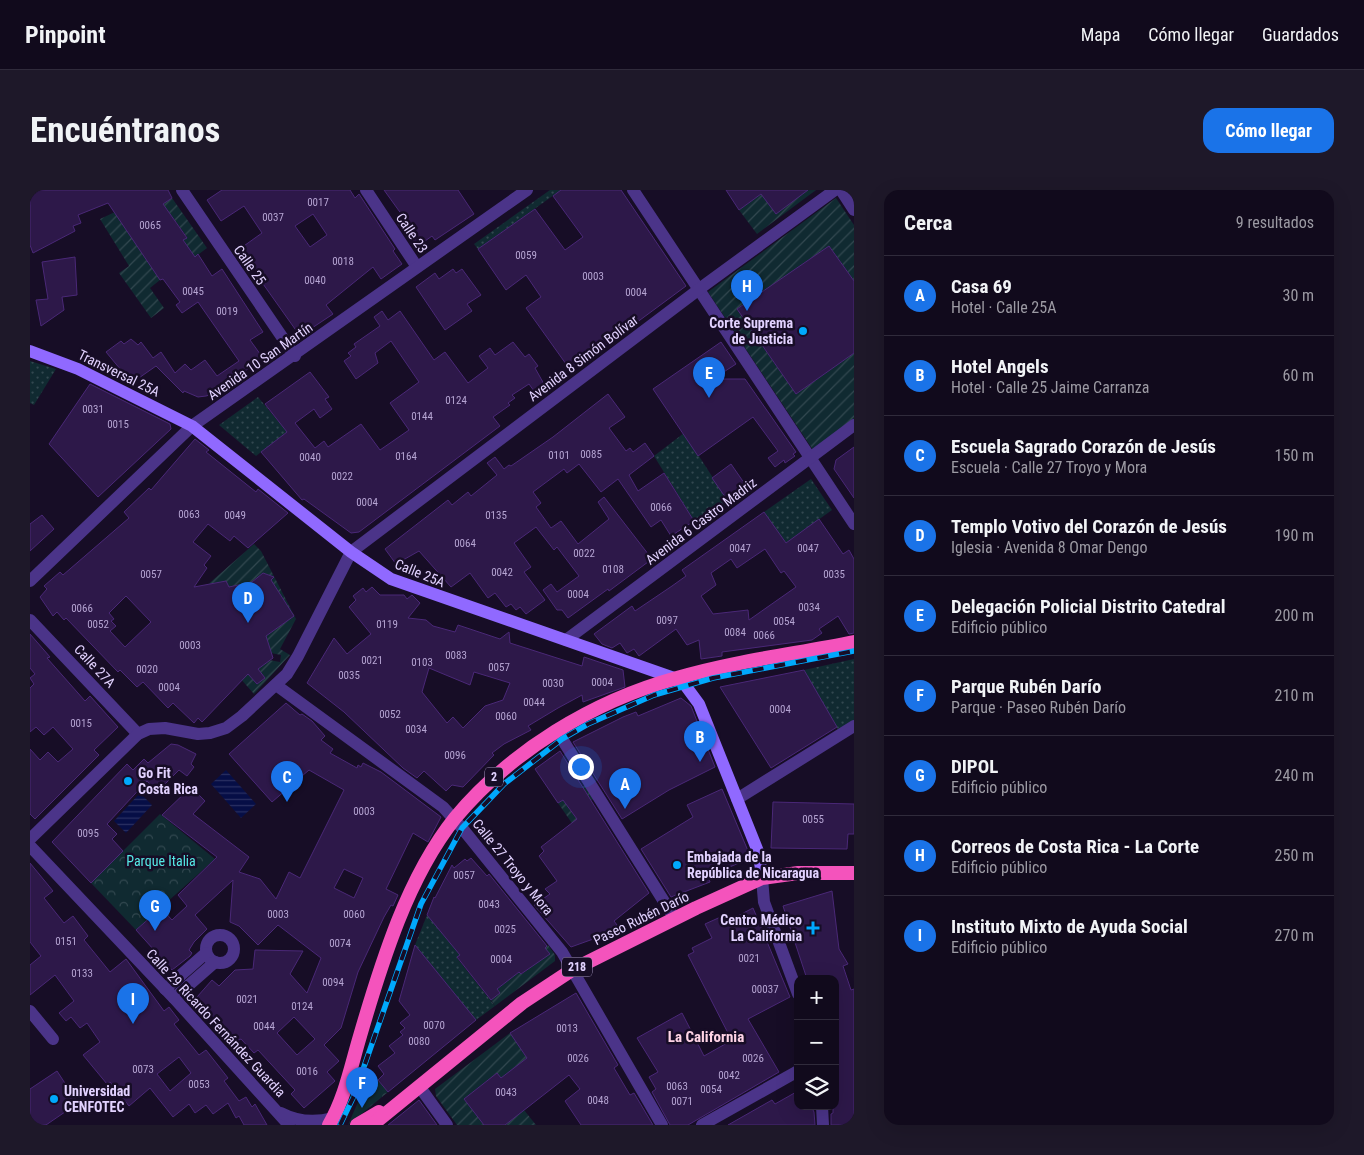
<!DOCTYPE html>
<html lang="es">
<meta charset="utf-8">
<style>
:root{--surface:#110a1c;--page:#1e1829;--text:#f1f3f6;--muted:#9c9aa3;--line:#302b3b;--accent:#1a73e8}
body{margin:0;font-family:"Roboto Condensed",sans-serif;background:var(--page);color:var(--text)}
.controls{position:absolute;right:15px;bottom:15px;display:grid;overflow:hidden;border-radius:10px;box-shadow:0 5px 20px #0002}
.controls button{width:45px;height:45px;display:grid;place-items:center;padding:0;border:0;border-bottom:1px solid var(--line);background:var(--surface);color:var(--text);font:25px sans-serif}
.you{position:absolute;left:550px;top:576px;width:18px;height:18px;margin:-12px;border:4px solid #fff;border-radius:50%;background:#1a73e8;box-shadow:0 0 0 8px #1a73e833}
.badge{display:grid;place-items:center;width:32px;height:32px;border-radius:50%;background:var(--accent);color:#fff;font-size:16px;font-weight:700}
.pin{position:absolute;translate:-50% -41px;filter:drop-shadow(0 1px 2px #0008)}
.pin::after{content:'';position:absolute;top:26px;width:18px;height:15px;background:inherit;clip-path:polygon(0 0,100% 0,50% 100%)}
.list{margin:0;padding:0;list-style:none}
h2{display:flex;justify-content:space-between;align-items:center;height:65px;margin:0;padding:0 20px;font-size:21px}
h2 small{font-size:16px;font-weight:400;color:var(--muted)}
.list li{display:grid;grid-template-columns:32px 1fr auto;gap:15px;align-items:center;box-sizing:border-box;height:80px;padding:0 20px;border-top:1px solid var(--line)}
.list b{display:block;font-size:19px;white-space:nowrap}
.list p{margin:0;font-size:16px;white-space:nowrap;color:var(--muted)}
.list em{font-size:16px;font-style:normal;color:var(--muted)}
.icon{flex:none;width:28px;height:28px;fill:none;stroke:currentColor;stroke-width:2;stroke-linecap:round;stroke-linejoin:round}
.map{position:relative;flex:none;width:824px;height:935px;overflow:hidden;border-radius:15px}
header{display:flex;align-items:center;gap:30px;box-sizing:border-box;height:70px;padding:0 25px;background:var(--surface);border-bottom:1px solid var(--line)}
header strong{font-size:24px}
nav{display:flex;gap:28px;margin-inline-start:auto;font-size:18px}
.intro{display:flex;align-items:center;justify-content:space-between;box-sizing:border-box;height:120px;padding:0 30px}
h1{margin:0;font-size:35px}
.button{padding:12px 22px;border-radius:15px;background:var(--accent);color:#fff;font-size:18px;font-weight:700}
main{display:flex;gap:30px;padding:0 30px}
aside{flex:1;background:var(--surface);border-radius:15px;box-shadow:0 5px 20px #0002}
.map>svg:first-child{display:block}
.grass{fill:url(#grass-dots)}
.park{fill:url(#park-crowns)}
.garden{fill:url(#garden-furrows)}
.water{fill:url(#water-rules)}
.building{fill:#2d1849;stroke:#4a2877;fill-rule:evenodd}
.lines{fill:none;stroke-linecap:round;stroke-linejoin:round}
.minor{stroke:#4b3489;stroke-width:12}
.tertiary{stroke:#4b3489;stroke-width:12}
.secondary{stroke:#9069ff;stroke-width:12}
.trunk{stroke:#f453bc;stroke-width:14}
.rail-casing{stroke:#00a9fd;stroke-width:5.5}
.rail{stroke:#170d26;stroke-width:4;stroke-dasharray:11;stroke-linecap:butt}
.poi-dot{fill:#00a9fd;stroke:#170d26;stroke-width:2}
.labels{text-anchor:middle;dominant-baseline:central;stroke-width:5;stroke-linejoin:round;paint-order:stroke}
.number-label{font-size:11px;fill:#b5a4d2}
.shield{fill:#170d26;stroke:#a597be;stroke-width:1}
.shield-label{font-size:12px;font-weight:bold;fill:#e2d2ff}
.street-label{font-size:14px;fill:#e2d2ff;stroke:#170d26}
.poi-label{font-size:14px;font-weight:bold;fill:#e2d2ff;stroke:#170d26;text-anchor:start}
.park-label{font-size:14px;fill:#55e9e6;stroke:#170d26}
.neighbourhood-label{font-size:15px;font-weight:bold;fill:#ffd4e6;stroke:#170d26}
</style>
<header>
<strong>Pinpoint</strong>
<nav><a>Mapa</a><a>Cómo llegar</a><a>Guardados</a></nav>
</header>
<div class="intro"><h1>Encuéntranos</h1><a class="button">Cómo llegar</a></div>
<main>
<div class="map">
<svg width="824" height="935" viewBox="0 0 824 935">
<defs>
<pattern id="grass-dots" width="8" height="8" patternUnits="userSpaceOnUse" patternTransform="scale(1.25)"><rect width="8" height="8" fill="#102a31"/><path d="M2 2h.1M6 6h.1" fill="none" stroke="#324850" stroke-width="1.8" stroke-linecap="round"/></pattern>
<pattern id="park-crowns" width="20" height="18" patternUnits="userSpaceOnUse" patternTransform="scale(1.25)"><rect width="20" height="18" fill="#102a31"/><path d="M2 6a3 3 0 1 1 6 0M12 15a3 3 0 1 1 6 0" fill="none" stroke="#324850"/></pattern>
<pattern id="garden-furrows" width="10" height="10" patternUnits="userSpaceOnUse" patternTransform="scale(1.25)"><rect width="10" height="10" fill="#102a31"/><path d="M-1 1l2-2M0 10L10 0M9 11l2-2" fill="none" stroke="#324850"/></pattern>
<pattern id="water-rules" width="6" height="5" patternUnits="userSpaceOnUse" patternTransform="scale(1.25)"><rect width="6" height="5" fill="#060e46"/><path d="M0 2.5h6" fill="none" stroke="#2a3062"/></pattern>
</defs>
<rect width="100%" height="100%" fill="#170d26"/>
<!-- grass -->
<g class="grass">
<polygon points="520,0 531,0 448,59 444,54"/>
<polygon points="0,171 26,179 4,215 0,213"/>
<polygon points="228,207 257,242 226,266 189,235"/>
<polygon points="654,243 700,314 668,337 624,266"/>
<polygon points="781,289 802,320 756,353 734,322"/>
<polygon points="824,469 824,531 809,541 774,480"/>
<polygon points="397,725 430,765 427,768 465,816 446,830 385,755"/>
</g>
<!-- park -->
<g class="park">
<polygon points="130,624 185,669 106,740 61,693"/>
<polygon points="341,882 358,902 318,935"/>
</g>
<!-- garden -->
<g class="garden">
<polygon points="786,0 727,44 709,20 735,1"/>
<polygon points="142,8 177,58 165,67 153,50 157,47 133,14"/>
<polygon points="806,8 824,35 824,91 799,56 707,120 766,204 824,163 824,229 783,260 678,102"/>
<polygon points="85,22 130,90 120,98 134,118 121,128 89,83 99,76 70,29"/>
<polygon points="224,354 231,361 266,429 250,459 260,465 224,504 202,479 209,473 227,494 235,488 228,479 239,470 250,472 251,465 241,463 236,446 264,426 241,390 244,387 233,383 222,392 202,397 201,400 196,391 178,394 182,455 167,404"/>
<polygon points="556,595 564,609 539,619 550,633 548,642 528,613"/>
<polygon points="518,755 525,765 525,771 465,816 461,810 470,803 467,799 489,782 492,784 519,764 515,758"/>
<polygon points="480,843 497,868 473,891 467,883 434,909 454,935 427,935 406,906 405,899"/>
<polygon points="494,920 506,935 475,935 471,930"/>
</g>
<!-- water -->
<g class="water">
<polygon points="196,580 226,614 211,628 181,594"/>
<polygon points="110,603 122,615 96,643 84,631"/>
</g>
<!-- building -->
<g class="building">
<polygon points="10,0 138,0 142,8 133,14 157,48 153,50 165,67 168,64 182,86 192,79 233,142 220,150 233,168 183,204 176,206 168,207 154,201 153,203 126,176 106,190 96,186 76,162 91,151 94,154 101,149 108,155 111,152 123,168 131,162 145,183 155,174 161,180 175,170 187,186 209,171 168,112 152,123 146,115 150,112 133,89 130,90 78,13 48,25 51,33 43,36 45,41 3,63 0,55 0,5"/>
<path d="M192,0H320L325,8L329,4L365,59L363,61L372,74L351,89L343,77L296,115L303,124L270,146L226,84L228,83L211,58L232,43L214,16L191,31L177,10ZM283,24L297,45L280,57L265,36Z"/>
<polygon points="354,0 428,0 444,24 405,50 402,46 388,56 381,47 379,49 365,30 372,25"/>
<polygon points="531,0 591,0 656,96 541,181 496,118 511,107 496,85 476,100 448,59 505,19 535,60 553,47 523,6"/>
<polygon points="696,0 778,0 746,24 731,4 709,20"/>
<polygon points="799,56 824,91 824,163 766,204 707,119"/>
<polygon points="45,67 47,105 32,107 34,120 11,136 6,110 18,109 12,72"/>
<polygon points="423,79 426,83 432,79 451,105 437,114 442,121 415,140 386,97 405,83 409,89"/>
<polygon points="352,121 358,130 370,121 404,170 415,162 438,193 458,178 449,166 460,158 465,165 483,152 495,167 499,164 508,176 505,178 514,194 504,201 499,194 482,205 485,208 478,213 480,215 463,227 470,236 329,342 321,343 274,309 272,310 231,262 257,242 235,214 280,182 299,207 295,209 302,219 290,228 284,219 265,233 285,258 294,251 298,257 331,234 350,260 379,240 360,213 389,192 361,151 345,163 348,173 326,189 314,171 321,166 318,163 326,157 324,154 350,136 344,127"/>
<polygon points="691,152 706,174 683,189 715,189 766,262 763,264 765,266 755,273 754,270 745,277 738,268 748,261 723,227 668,266 623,199"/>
<polygon points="60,194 140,234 141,239 68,307 19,254"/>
<polygon points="578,204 595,227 579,238 596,261 600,258 603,262 615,253 624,266 599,285 608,301 634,283 664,331 641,346 631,330 621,337 588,289 571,302 549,274 537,283 534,279 503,302 511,313 506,317 521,338 531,331 548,354 579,329 568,312 574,307 622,369 579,401 578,399 538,428 532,420 527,420 513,400 521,394 527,402 549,386 527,357 524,360 506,337 484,353 501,377 494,382 515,410 496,424 490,417 486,420 481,414 476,417 465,403 458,408 440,383 421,397 389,361 366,374 355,359 418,310 422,315 438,302 441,306 467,285 457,273 465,267 474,279 479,275 481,276 523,247"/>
<path d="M165,249L179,260L176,262L226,302L228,299L258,323L218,358L204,346L200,351L178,334L163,352L181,366L174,375L177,378L164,397L196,391L199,397L222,392L233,383L244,387L241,390L264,426L236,446L243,468L228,479L235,488L227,494L218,484L172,532L168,528L164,533L143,513L138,518L113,492L107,497L90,480L88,482L36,428L34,430L27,422L23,426L10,407L17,399L14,396L30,382L33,385L99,328L94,322L119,298L121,300ZM96,406L121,432L95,457L80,441L86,436L81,431L84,429L79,423Z"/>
<polygon points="824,257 824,308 804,279 806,270"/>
<polygon points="701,274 719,300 700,314 682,288"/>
<path d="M734,322L756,353L789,329L813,364L819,360L824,369V443L819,444L808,426L789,439L792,443L782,450L692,462V466L671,469L669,450L657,455L646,439L609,466L604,459L597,463L590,453L582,458L572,454L564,444L602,416L605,421L642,396L656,386L652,380ZM735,359L751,383L754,381L766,397L719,430L718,420L683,424L671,406L686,395L681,383L701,369L707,378Z"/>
<polygon points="12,325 24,339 0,361 0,334"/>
<path d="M342,397L350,405H374L377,409L382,405L390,413L378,428L396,430L403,436L425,442L428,435L470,449L479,442L480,453L552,476L554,467L593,480L595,497L553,512L552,505L528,518L498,536L501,540L474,554L462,563L464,565L433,597L422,595L416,601L394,581L387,588L373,578L314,522L277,493L304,448L317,464L341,444L319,417L326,410L323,406L333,398L336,402ZM399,478L440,495L444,482L480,493L473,510L455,516L433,538L423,527L417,533L392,502Z"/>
<polygon points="0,444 20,467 17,468 55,511 60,506 88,537 64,560 69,565 5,629 0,624 0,559 10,570 18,562 28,572 43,559 23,537 14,545 6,537 0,542 0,498 4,494 0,488 5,484 0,478"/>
<polygon points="774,480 807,537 741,578 690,497"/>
<polygon points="651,508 661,516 685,577 639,600 592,629 543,552 593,527 606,522 608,526"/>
<path d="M256,513L270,525L272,524L282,531L295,546L291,550L303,559L300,563L327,578L328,575L331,577L333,573L351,582L411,627L398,652L383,643L356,699L368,705L363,716L361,715L354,727L328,782L311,838L294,855L309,871L297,882L305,891L274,918L261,904L265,900L228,860L224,863L211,849L207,851L172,815L174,814L167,807L182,790L189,796L205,780L223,779L225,760L273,761L260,784L277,803L291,768L248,735L228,755L209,736L200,732L203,690L165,725L177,739L164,752L159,760L162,763L160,766L142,780L106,740L131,718L142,730L157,716L148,705L187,667L132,625L161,597L175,611L163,624L219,667L209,682L230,689L246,709L259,682L270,688L314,600L279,580L242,612L199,564ZM314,679L333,688L324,708L304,698ZM264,827L285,849L267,865L247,843Z"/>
<polygon points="141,554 148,555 166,564 161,574 164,577 157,586 149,580 127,602 117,591 77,634 87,644 82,649 93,661 61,693 22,652 97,574 103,580 114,569 118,573"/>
<polygon points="530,561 619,703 584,731 587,735 577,743 575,741 566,748 541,757 504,715 520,704 515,699 527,691 509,666 514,661 511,657 547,629 533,610 528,613 505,579"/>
<polygon points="692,599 721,668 678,686 680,692 641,707 611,659 663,627 657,615"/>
<polygon points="743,612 824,614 824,644 818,644 817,659 741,658"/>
<polygon points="441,668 457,686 459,684 517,756 515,758 520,764 491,784 489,782 467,799 470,803 461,810 427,767 430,765 397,725 404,707 405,708 422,675 424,678 435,669 437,671"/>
<path d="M0,673L23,701L14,708L34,733L43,726L58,746L54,750L80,782L96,769L134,821L139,817L149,830L144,834L169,865L176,860L198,888L194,891L209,911L216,907L222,917L225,914L237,935H214L209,926L206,928L198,913L183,924L176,915L165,923L159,914L143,927L120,898L99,916L80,892L77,894L53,865L70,852L57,833L50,838L41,827L36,831L29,823L44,811L25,785L0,805V775L11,766L0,752ZM149,867L161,883L140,901L127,884Z"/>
<polygon points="802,701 809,759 818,774 813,776 821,800 824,799 824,935 801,935 801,924 803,923 803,916 805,916 805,789 777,789 753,716"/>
<polygon points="723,718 760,807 718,829 749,882 658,935 640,935 622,902 626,899 619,887 628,882 607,848 652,823 674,866 697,853 694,848 699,845 658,765 664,762 662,758 682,748 675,734 695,725 698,731"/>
<polygon points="385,755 446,830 358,902 348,890 354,884 348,876 365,863 359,856 373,845 370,842 375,838 370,833 380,825 369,811"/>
<polygon points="546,803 585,870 588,875 584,878 600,905 604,903 623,935 551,935 535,911 550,899 539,885 475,935 454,935 434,909 467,883 471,888 497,868 480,843"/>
<polygon points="27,881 48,913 16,935 0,935 0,899"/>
<polygon points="768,901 768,916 781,916 784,922 785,935 698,935 742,910 745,914"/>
<polygon points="389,910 407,935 358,935"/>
</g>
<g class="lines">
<!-- minor -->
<g class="minor">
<polyline points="152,0 265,166"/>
<polyline points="336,0 387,77"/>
<polyline points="603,0 824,334"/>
<polyline points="811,0 824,20"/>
<polyline points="0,430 108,544"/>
<polyline points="536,450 824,235"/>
<polyline points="246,495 413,617 432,638 532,762 632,935"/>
<polyline points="527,541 645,729"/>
<polyline points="707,609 824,536"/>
<polyline points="732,688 734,712 768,804"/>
<circle cx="190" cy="759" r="14"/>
<polyline points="135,799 176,763"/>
<polyline points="144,808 185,772"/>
<polyline points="0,821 23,849"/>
<polyline points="389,896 417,935"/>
<polyline points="792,916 793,935"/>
<polyline points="672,935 768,881"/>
</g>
<!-- tertiary -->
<g class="tertiary">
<polyline points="0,391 162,236 497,0"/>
<polyline points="0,649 108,544 119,539 135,538 168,544 180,543 196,538 212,526 257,484 268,466 321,362 676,94 805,0"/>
<polyline points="0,656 144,808 259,935"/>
<path d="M251,923C268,932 284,933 303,928"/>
</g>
<!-- secondary -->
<polyline class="secondary" points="0,161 48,179 162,236 321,362 361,389 644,488 655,495 669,514 729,664 732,688"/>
<!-- trunk -->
<g class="trunk">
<path d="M299,935C315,908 321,876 330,846C341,808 353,769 368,731C382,696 401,658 425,628C481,561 563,511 647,488C705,471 765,464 824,452"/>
<polyline points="327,935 349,922"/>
<polyline points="342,935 492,813 542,780 666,718 732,688 768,683 824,683"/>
</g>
<defs>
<polyline id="rail" points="310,935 323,908 391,714 432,638 474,594 532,549 558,534 624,505 683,488 824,461"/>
</defs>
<!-- rail casing -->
<use href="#rail" class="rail-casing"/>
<!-- rail -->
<use href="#rail" class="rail"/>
</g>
<!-- markers -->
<g class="poi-dot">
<circle cx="773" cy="141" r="5"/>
<circle cx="98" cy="591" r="5"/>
<circle cx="647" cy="675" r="5"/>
<path d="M780.5 730.5h5v5h5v5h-5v5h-5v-5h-5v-5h5z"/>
<circle cx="24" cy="909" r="5"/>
</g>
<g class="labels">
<!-- number labels -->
<g class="number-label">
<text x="288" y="12">0017</text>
<text x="243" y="27">0037</text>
<text x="120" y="35">0065</text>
<text x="496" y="65">0059</text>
<text x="313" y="71">0018</text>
<text x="563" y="86">0003</text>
<text x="285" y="90">0040</text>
<text x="163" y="101">0045</text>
<text x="606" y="102">0004</text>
<text x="197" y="121">0019</text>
<text x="426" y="210">0124</text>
<text x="63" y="219">0031</text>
<text x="392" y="226">0144</text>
<text x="88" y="234">0015</text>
<text x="561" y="264">0085</text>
<text x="529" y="265">0101</text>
<text x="376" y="266">0164</text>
<text x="280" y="267">0040</text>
<text x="312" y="286">0022</text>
<text x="337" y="312">0004</text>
<text x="631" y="317">0066</text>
<text x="159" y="324">0063</text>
<text x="205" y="325">0049</text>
<text x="466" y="325">0135</text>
<text x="435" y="353">0064</text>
<text x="710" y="358">0047</text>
<text x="778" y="358">0047</text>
<text x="554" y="363">0022</text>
<text x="583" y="379">0108</text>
<text x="472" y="382">0042</text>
<text x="121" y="384">0057</text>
<text x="804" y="384">0035</text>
<text x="548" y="404">0004</text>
<text x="779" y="417">0034</text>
<text x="52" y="418">0066</text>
<text x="637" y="430">0097</text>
<text x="754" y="431">0054</text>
<text x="68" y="434">0052</text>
<text x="357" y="434">0119</text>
<text x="705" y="442">0084</text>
<text x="734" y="445">0066</text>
<text x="160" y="455">0003</text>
<text x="426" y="465">0083</text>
<text x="342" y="470">0021</text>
<text x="392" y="472">0103</text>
<text x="469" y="477">0057</text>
<text x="117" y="479">0020</text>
<text x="319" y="485">0035</text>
<text x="572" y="492">0004</text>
<text x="523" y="493">0030</text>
<text x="139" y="497">0004</text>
<text x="504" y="512">0044</text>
<text x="750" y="519">0004</text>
<text x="360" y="524">0052</text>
<text x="476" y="526">0060</text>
<text x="51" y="533">0015</text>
<text x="386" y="539">0034</text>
<text x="425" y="565">0096</text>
<text x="334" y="621">0003</text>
<text x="783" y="629">0055</text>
<text x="58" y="643">0095</text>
<text x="434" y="685">0057</text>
<text x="459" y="714">0043</text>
<text x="248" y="724">0003</text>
<text x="324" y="724">0060</text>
<text x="475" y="739">0025</text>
<text x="36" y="751">0151</text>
<text x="310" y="753">0074</text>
<text x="719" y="768">0021</text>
<text x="471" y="769">0004</text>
<text x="52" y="783">0133</text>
<text x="303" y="792">0094</text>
<text x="735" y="799">00037</text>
<text x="217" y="809">0021</text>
<text x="272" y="816">0124</text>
<text x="404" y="835">0070</text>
<text x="234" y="836">0044</text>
<text x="537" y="838">0013</text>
<text x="389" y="851">0080</text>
<text x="548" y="868">0026</text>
<text x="723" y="868">0026</text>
<text x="113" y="879">0073</text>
<text x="277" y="881">0016</text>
<text x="699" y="885">0042</text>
<text x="169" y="894">0053</text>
<text x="647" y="896">0063</text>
<text x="681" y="899">0054</text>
<text x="476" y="902">0043</text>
<text x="568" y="910">0048</text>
<text x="652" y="911">0071</text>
</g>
<!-- shield labels -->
<g class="shield">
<rect x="455" y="577.5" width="18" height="19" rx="4"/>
<rect x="532" y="767.5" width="30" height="19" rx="4"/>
</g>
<g class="shield-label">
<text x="464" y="587">2</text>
<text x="547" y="777">218</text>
</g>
<!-- street labels -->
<g class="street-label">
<text transform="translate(382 43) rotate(56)">Calle 23</text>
<text transform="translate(220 75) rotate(55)">Calle 25</text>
<text transform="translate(553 168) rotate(-37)">Avenida 8 Simón Bolívar</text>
<text transform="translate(230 171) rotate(-35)">Avenida 10 San Martín</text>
<text transform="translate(89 183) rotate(26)">Transversal 25A</text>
<text transform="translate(671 331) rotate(-37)">Avenida 6 Castro Madriz</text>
<text transform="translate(390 383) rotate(22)">Calle 25A</text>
<text transform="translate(65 476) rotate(47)">Calle 27A</text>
<text transform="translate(483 677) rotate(51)">Calle 27 Troyo y Mora</text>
<text transform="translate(611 728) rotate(-26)">Paseo Rubén Darío</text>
<text transform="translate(186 833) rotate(47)">Calle 29 Ricardo Fernández Guardia</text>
</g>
<!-- poi labels -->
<g class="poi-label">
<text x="763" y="133" text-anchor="end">Corte Suprema<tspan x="763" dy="16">de Justicia</tspan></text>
<text x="108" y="583">Go Fit<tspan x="108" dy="16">Costa Rica</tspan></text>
<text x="657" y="667">Embajada de la<tspan x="657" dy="16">República de Nicaragua</tspan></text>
<text x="772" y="730" text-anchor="end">Centro Médico<tspan x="772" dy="16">La California</tspan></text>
<text x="34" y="901">Universidad<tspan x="34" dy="16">CENFOTEC</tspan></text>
</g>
<!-- park labels -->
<g class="park-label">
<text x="131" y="671">Parque Italia</text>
</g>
<!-- neighbourhood labels -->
<g class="neighbourhood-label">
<text x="676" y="847">La California</text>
</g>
</g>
</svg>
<div class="controls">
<button>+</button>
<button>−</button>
<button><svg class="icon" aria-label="layers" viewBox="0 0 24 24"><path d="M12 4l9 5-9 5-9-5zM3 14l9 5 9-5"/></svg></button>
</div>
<div class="you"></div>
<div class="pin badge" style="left:595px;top:619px">A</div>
<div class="pin badge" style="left:670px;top:572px">B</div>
<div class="pin badge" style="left:257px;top:612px">C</div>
<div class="pin badge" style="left:218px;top:433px">D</div>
<div class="pin badge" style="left:679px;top:208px">E</div>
<div class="pin badge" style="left:332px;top:918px">F</div>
<div class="pin badge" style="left:125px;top:741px">G</div>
<div class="pin badge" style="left:717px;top:121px">H</div>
<div class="pin badge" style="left:103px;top:834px">I</div>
</div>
<aside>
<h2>Cerca<small>9 resultados</small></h2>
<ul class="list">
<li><span class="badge">A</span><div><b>Casa 69</b><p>Hotel · Calle 25A</p></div><em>30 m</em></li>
<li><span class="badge">B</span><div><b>Hotel Angels</b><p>Hotel · Calle 25 Jaime Carranza</p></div><em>60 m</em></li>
<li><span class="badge">C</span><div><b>Escuela Sagrado Corazón de Jesús</b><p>Escuela · Calle 27 Troyo y Mora</p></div><em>150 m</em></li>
<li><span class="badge">D</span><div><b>Templo Votivo del Corazón de Jesús</b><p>Iglesia · Avenida 8 Omar Dengo</p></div><em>190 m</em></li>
<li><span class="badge">E</span><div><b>Delegación Policial Distrito Catedral</b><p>Edificio público</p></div><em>200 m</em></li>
<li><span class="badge">F</span><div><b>Parque Rubén Darío</b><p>Parque · Paseo Rubén Darío</p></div><em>210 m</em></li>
<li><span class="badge">G</span><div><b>DIPOL</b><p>Edificio público</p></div><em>240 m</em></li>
<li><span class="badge">H</span><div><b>Correos de Costa Rica - La Corte</b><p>Edificio público</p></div><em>250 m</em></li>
<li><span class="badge">I</span><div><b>Instituto Mixto de Ayuda Social</b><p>Edificio público</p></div><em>270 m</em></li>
</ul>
</aside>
</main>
